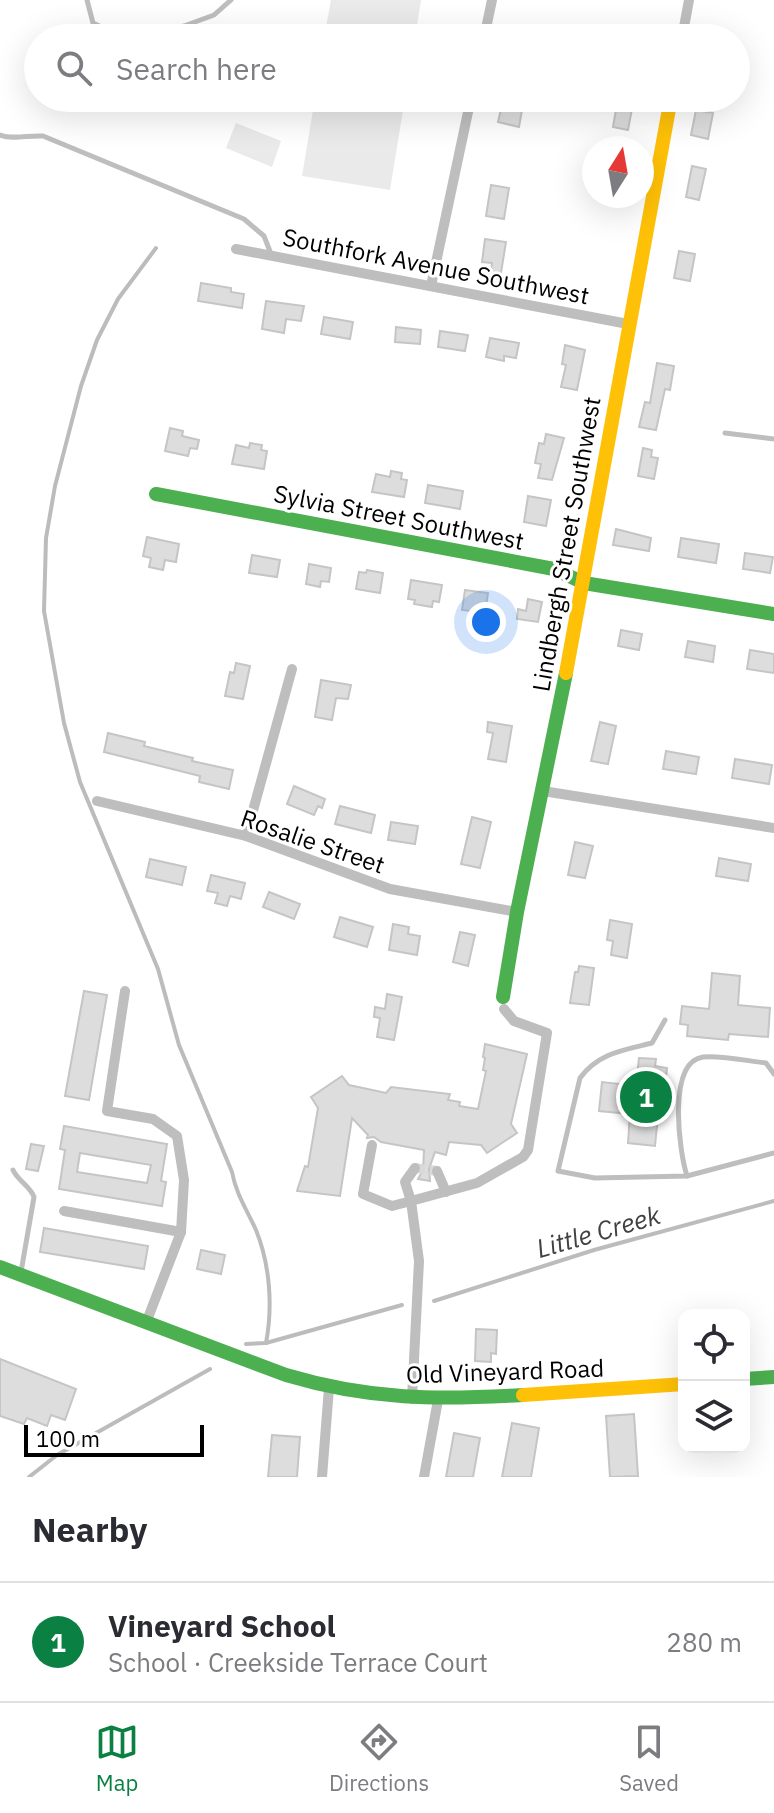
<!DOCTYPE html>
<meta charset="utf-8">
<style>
:root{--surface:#fff;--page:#f2f2f3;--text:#2b2b33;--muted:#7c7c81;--line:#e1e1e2;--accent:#0b8043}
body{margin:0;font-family:"IBM Plex Sans",sans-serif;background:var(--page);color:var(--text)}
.controls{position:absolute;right:24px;bottom:24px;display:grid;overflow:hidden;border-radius:16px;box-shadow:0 8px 32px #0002}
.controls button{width:72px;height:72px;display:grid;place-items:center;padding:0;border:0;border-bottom:2px solid var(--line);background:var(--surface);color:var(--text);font:40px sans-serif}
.compass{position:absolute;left:582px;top:136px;width:72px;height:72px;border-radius:50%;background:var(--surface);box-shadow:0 8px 32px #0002;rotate:11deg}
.scale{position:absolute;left:24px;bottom:20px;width:180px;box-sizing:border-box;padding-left:8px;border:4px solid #000;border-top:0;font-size:22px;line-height:28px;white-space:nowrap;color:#000;-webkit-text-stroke:6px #fff;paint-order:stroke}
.you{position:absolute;left:486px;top:622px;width:28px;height:28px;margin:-20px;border:6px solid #fff;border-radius:50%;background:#1a73e8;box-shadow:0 0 0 12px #1a73e833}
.badge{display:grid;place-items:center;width:52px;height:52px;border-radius:50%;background:var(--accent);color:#fff;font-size:26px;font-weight:700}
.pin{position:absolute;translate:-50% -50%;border:4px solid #fff;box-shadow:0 2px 8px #0006}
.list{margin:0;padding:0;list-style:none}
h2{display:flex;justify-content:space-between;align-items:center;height:104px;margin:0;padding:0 32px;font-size:34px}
h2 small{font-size:26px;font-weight:400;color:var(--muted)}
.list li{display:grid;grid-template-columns:52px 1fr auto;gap:24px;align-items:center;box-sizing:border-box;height:120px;padding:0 32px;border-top:2px solid var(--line)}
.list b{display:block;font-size:30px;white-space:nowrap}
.list p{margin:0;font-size:26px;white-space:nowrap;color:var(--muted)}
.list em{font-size:26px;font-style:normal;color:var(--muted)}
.icon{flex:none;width:44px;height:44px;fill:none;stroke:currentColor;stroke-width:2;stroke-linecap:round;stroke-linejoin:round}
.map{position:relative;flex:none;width:774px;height:1477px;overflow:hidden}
.search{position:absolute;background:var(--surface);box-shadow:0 8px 32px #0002;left:24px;right:24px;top:24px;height:88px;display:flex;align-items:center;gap:20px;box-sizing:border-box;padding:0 28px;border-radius:44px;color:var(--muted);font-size:30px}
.sheet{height:224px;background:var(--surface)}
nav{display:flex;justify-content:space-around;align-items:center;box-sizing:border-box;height:112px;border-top:2px solid var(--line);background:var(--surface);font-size:22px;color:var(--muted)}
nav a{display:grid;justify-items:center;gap:4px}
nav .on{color:var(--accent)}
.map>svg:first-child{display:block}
.green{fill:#eaeaea}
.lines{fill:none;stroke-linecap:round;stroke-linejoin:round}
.stream{stroke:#bcbcbc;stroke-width:4}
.building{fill:#ddd;stroke:#c5c5c5;stroke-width:2;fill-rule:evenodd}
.street-tunnel{stroke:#d9d9d9;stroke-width:10;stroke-dasharray:10 5;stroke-linecap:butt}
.lane{stroke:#bebebe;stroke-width:5}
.street{stroke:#bebebe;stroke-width:10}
.fast{stroke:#4caf50;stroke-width:14}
.slow{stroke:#ffc107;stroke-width:14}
.labels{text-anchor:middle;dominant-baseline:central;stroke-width:6;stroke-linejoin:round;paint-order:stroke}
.street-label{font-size:24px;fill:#000;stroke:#fff}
.water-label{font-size:26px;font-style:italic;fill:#414141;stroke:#fff}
</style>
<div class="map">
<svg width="774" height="1477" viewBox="0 0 774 1477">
<rect width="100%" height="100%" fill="#fff"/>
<!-- green -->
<g class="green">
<polygon points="331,0 421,0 415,38 324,38"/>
<polygon points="315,98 405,98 390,190 302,176"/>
<polygon points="236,123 281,141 272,167 226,148"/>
</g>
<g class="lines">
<!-- stream -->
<g class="stream">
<path d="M156,248L118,299L97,340L81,386L55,486L46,538L44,611L64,723L80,782L158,969L179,1045L232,1172C236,1194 247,1210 256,1230C270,1265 273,1306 266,1343"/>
<polyline points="434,1301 594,1250 774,1201"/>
<polyline points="246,1344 266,1343 402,1305"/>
<polyline points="29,1477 57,1455 210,1369"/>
</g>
</g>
<!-- building -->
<g class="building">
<polygon points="618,98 634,98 628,130 613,127"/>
<polygon points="502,105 522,110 519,127 498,122"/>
<polygon points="696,110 713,113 708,139 691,135"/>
<polygon points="692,166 706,169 699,200 686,197"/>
<polygon points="491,185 509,188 504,219 486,216"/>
<polygon points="485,239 506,242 500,279 490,277 492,263 482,262"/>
<polygon points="679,251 695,254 690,281 674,278"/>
<polygon points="201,283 231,288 231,292 244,294 242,308 198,301"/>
<polygon points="266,301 304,306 301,321 286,319 284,333 262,329"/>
<polygon points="324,317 353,322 350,339 321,334"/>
<polygon points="396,327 421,330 420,344 395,342"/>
<polygon points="440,331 468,335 465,351 438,347"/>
<polygon points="490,338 519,343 516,358 504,356 504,361 486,357"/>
<polygon points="565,345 585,350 577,390 561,387 566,365 562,364"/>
<polygon points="657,363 674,366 670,390 665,389 656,430 639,427 645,402 650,403"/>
<polygon points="170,428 183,431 182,436 199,440 197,449 190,448 188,456 165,451"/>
<polygon points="546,434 564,438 552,480 538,478 541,464 535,463 539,443 544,444"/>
<polygon points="250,443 262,445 261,450 267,451 264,469 232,464 236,445 249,448"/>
<polygon points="643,448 652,450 651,457 658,458 654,479 638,476"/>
<polygon points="391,471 402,473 401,479 407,480 404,497 372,492 376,474 390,477"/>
<polygon points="428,485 463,491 460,509 425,503"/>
<polygon points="528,496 551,500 546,526 524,522"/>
<polygon points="616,529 651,538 649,551 613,545"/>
<polygon points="147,537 179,544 176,562 165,560 163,570 149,567 151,558 143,556"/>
<polygon points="681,538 719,544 716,563 678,557"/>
<polygon points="745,553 773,557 770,573 743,569"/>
<polygon points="252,555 280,560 277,577 249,573"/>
<polygon points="309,564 331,568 329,582 321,581 320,587 306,584"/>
<polygon points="367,570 383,573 380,593 356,589 359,572 366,573"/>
<polygon points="411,580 442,585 439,602 433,601 432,607 414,604 415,600 408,599"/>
<polygon points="465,590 488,593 485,613 462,610"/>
<polygon points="528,599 542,602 538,622 517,619 518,609 526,611"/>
<polygon points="621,630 642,634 639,650 618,646"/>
<polygon points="688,641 715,646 713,662 685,657"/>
<polygon points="750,650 774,654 774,673 747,669"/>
<polygon points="236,663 250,666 243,699 225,696 230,672 234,673"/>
<polygon points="321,680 351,685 348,699 336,698 332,720 315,717"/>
<polygon points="488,722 512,726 506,762 488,759 493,733 487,732"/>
<polygon points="600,722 616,726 608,764 591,761"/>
<polygon points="108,733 145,742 144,746 193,758 192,761 233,770 229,789 199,782 200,776 104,752"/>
<polygon points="666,751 699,757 696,774 663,769"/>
<polygon points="735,759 772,765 769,784 732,778"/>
<polygon points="294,786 325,799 322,808 318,806 314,815 287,804"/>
<polygon points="340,806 375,815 371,833 335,824"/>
<polygon points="472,817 491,822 480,868 461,864"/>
<polygon points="391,822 418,826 415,844 388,840"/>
<polygon points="575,842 593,846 585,878 568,875"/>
<polygon points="719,858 751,864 748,881 716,876"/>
<polygon points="150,859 186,867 182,885 146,877"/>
<polygon points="211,875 245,883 241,899 230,896 227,906 215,903 218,893 207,891"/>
<polygon points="269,892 300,904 294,919 263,907"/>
<polygon points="340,917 373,927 367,947 334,937"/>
<polygon points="610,920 632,924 627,958 611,955 613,941 607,940"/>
<polygon points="393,924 409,927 408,934 420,936 417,955 389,950"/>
<polygon points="460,932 475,935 468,966 453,962"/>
<polygon points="579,966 594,968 589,1005 570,1003 575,972 578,972"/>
<polygon points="712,973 740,976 738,1005 770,1008 768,1037 729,1034 728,1040 687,1036 688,1025 680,1024 682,1006 709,1009"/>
<polygon points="84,991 107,995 89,1100 65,1096"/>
<polygon points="387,994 402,997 394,1040 377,1037 380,1018 374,1017 375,1007 385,1009"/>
<polygon points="485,1044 527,1054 511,1124 517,1133 487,1153 481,1145 449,1142 446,1155 435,1152 429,1169 430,1181 418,1179 423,1170 424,1150 381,1142 374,1137 367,1138 368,1135 352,1118 340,1196 297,1191 305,1166 308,1167 318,1108 311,1097 342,1076 349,1085 386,1093 391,1087 450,1094 448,1100 460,1102 459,1106 478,1109 486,1071 483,1070 485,1058 483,1057"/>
<polygon points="639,1058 656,1059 655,1066 667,1068 663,1105 659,1105 655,1146 628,1143 630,1114 599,1111 602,1082 636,1086"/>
<path d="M64,1126L167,1144L161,1181L166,1182L162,1206L59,1189L65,1150L60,1149ZM80,1153L151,1165L147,1183L77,1172Z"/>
<polygon points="31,1144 44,1146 38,1171 26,1169"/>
<polygon points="44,1228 148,1246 144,1269 40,1252"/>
<polygon points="201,1250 225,1255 221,1274 197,1269"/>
<polygon points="476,1329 497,1330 496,1354 491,1353 491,1362 475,1361"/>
<polygon points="0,1359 76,1389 65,1420 51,1415 47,1426 27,1418 24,1424 0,1416"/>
<polygon points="634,1414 638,1476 610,1477 606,1416"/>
<polygon points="512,1423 539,1428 531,1477 502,1477"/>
<polygon points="454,1433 480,1438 473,1477 446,1477"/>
<polygon points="272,1435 300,1437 297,1477 268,1477"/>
</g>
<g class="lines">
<!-- street-tunnel -->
<polyline class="street-tunnel" points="415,1168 437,1171"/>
<!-- lane -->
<g class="lane">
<polyline points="87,0 93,23 114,33 138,36 184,26 214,15 231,0"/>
<path d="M0,135C13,140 28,135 43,136L244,219L264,236L271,254"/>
<polyline points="725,433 774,439"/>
<path d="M665,1020L652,1043C624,1050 598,1053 580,1078L558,1171L595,1178L687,1176L774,1153"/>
<path d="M13,1170C18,1181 30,1186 34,1197L21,1272"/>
<path d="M687,1176C679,1151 667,1062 703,1057C720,1055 748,1061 766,1063L774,1074"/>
</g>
<!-- street -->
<g class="street">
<polyline points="484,38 492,0"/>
<polyline points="682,38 689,0"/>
<polyline points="236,249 628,324"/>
<polyline points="431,286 471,98"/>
<polyline points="543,791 774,828"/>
<polyline points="97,801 246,836 390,889 517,912"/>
<polyline points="246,836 292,669"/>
<polyline points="125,991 107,1111 153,1119 177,1136 184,1180 181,1232 146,1323"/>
<polyline points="372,1145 363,1194 392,1206 411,1201 405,1182 415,1168"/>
<polyline points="437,1171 446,1192"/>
<polyline points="64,1211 181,1232"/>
<polyline points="412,1399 419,1261 411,1201 477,1183 523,1157 528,1150 547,1033 514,1021 504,1009"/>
<polyline points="322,1477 329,1388"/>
<polyline points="424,1477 438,1400"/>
</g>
<!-- fast -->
<g class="fast">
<polyline points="156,494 554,569 584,583 774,614"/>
<polyline points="503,997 517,912 566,673"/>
<path d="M0,1267L286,1375C370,1400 437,1400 523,1395"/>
<polyline points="744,1379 774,1377"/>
</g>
<!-- slow -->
<g class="slow">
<polyline points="566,673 671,98"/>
<polyline points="523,1395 684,1384"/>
</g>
</g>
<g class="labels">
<!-- street labels -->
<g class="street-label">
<text transform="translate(436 266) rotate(11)">Southfork Avenue Southwest</text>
<text transform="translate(399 517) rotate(11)">Sylvia Street Southwest</text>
<text transform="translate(566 544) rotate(-80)">Lindbergh Street Southwest</text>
<text transform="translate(313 841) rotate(19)">Rosalie Street</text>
<text transform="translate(505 1371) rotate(-2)">Old Vineyard Road</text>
</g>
<!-- water labels -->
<g class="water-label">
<text transform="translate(598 1231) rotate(-16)">Little Creek</text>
</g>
</g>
</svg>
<div class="controls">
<button><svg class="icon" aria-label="locate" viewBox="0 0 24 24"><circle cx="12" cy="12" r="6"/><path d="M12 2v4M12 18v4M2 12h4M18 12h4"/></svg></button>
<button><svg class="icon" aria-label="layers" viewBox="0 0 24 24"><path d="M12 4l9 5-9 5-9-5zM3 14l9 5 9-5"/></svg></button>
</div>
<svg class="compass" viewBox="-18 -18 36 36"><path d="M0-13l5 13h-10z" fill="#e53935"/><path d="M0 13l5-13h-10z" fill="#7c7c81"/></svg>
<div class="scale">100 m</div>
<div class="you"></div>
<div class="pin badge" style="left:646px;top:1097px">1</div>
<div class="search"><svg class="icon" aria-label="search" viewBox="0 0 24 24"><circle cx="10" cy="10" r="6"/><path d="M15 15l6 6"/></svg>Search here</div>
</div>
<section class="sheet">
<h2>Nearby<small></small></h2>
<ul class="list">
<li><span class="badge">1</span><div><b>Vineyard School</b><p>School · Creekside Terrace Court</p></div><em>280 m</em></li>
</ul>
</section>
<nav>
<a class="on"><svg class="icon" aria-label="map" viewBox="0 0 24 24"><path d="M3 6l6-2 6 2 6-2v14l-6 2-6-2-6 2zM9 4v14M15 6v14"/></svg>Map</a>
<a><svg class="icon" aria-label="directions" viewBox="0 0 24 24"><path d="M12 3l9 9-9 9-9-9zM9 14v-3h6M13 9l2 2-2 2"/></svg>Directions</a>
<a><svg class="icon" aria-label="saved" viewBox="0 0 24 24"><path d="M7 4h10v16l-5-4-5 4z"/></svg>Saved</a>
</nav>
